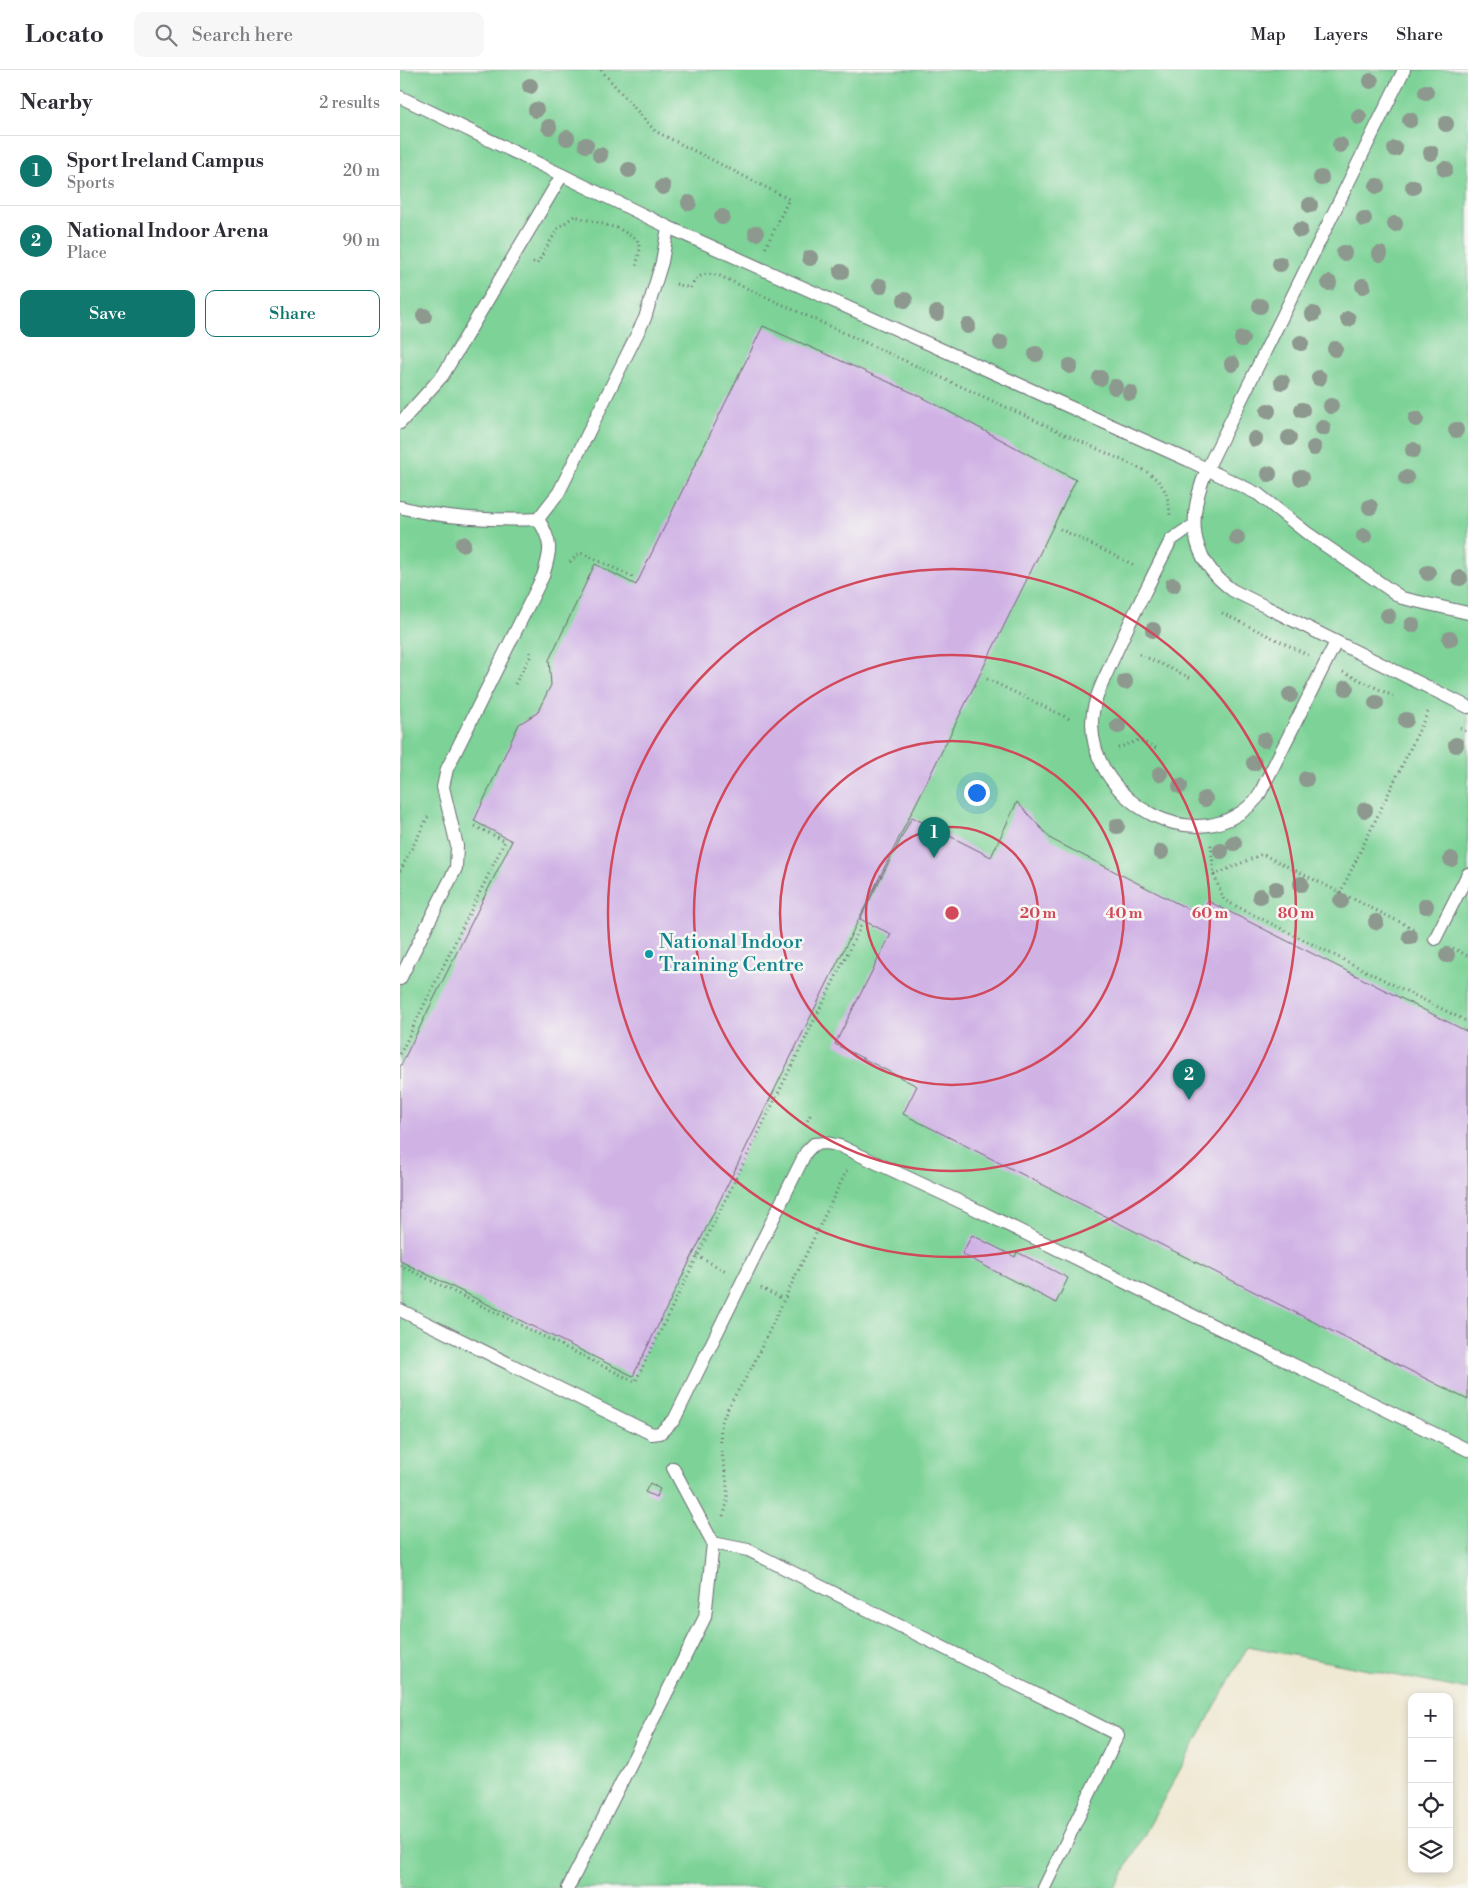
<!DOCTYPE html>
<meta charset="utf-8">
<style>
:root{--surface:#fff;--page:#f7f7f7;--text:#2b2b33;--muted:#7c7c81;--line:#e1e1e2;--accent:#0f766e}
body{margin:0;font-family:"Libre Bodoni",serif;background:var(--page);color:var(--text)}
.controls{position:absolute;right:15px;bottom:15px;display:grid;overflow:hidden;border-radius:10px;box-shadow:0 2px 8px #0003}
.controls button{width:45px;height:45px;display:grid;place-items:center;padding:0;border:0;border-bottom:1px solid var(--line);background:var(--surface);color:var(--text);font:25px sans-serif}
.you{position:absolute;left:576px;top:722px;width:18px;height:18px;margin:-12px;border:4px solid #fff;border-radius:50%;background:#1a73e8;box-shadow:0 0 0 8px #1a73e833}
.badge{display:grid;place-items:center;width:32px;height:32px;border-radius:50%;background:var(--accent);color:#fff;font-size:16px;font-weight:700}
.pin{position:absolute;translate:-50% -41px;filter:drop-shadow(0 1px 2px #0008)}
.pin::after{content:'';position:absolute;top:26px;width:18px;height:15px;background:inherit;clip-path:polygon(0 0,100% 0,50% 100%)}
.list{margin:0;padding:0;list-style:none}
h2{display:flex;justify-content:space-between;align-items:center;height:65px;margin:0;padding:0 20px;font-size:21px}
h2 small{font-size:16px;font-weight:400;color:var(--muted)}
.list li{display:grid;grid-template-columns:32px 1fr auto;gap:15px;align-items:center;box-sizing:border-box;height:70px;padding:0 20px;border-top:1px solid var(--line)}
.list b{display:block;font-size:19px;white-space:nowrap}
.list p{margin:0;font-size:16px;white-space:nowrap;color:var(--muted)}
.list em{font-size:16px;font-style:normal;color:var(--muted)}
.actions{display:flex;gap:10px;padding:15px 20px}
.actions a{flex:1;padding:11px 0;border:1px solid var(--accent);border-radius:10px;text-align:center;font-size:18px;color:var(--accent)}
.actions .main{background:var(--accent);color:#fff}
.icon{flex:none;width:28px;height:28px;fill:none;stroke:currentColor;stroke-width:2;stroke-linecap:round;stroke-linejoin:round}
.map{position:relative;flex:none;width:1068px;height:1818px;overflow:hidden}
header{display:flex;align-items:center;gap:30px;box-sizing:border-box;height:70px;padding:0 25px;background:var(--surface);border-bottom:1px solid var(--line)}
header strong{font-size:24px}
nav{display:flex;gap:28px;margin-inline-start:auto;font-size:18px}
.search{width:350px;height:45px;background:var(--page);display:flex;align-items:center;gap:12px;box-sizing:border-box;padding:0 18px;border-radius:10px;color:var(--muted);font-size:19px}
main{display:flex}
aside{flex:1;background:var(--surface)}
.map>svg:first-child{display:block}
.green{fill:#7dd397;stroke:#507a69}
.building{fill:#d0b2e5}
.lines{fill:none;stroke-linecap:round;stroke-linejoin:round}
.lane-casing{stroke:#6a6770;stroke-width:14}
.path{stroke:#6a6770;stroke-width:3;stroke-dasharray:1 4;stroke-linecap:butt}
.lane{stroke:#fff;stroke-width:12}
.tree{fill:#8d988e}
.ring{fill:none;stroke:#d1495b;stroke-width:2.5}
.culture-dot{fill:#0f9aa8;stroke:#f6f6f2;stroke-width:2}
.labels{text-anchor:middle;dominant-baseline:central;stroke-width:5;stroke-linejoin:round;paint-order:stroke}
.culture-label{font-size:20px;fill:#0d838f;stroke:#f6f6f2;text-anchor:start}
.centre{fill:#d1495b;stroke:#f6f6f2;stroke-width:2.5}
.ring-label{font-size:15px;text-anchor:middle;font-weight:bold;fill:#d1495b;stroke:#f6f6f2;stroke-width:5;stroke-linejoin:round;paint-order:stroke}
</style>
<header>
<strong>Locato</strong>
<div class="search"><svg class="icon" aria-label="search" viewBox="0 0 24 24"><circle cx="10" cy="10" r="6"/><path d="M15 15l6 6"/></svg>Search here</div>
<nav><a>Map</a><a>Layers</a><a>Share</a></nav>
</header>
<main>
<aside>
<h2>Nearby<small>2 results</small></h2>
<ul class="list">
<li><span class="badge">1</span><div><b>Sport Ireland Campus</b><p>Sports</p></div><em>20 m</em></li>
<li><span class="badge">2</span><div><b>National Indoor Arena</b><p>Place</p></div><em>90 m</em></li>
</ul>
<div class="actions"><a class="main">Save</a><a>Share</a></div>
</aside>
<div class="map">
<svg width="1068" height="1818" viewBox="0 0 1068 1818">
<rect width="100%" height="100%" fill="#f6f6f2"/>
<filter id="ink" filterUnits="userSpaceOnUse"><feTurbulence type="fractalNoise" baseFrequency=".02" numOctaves="2"/><feDisplacementMap in="SourceGraphic" scale="10" xChannelSelector="R" yChannelSelector="G"/><feConvolveMatrix kernelMatrix="1 2 1 2 8 2 1 2 1" color-interpolation-filters="sRGB"/></filter>
<filter id="wash" filterUnits="userSpaceOnUse"><feTurbulence type="fractalNoise" baseFrequency=".0096" numOctaves="4" result="noise"/><feDisplacementMap in="SourceGraphic" scale="20" xChannelSelector="R" yChannelSelector="G"/><feGaussianBlur stdDeviation="1.12" result="paint"/><feColorMatrix in="noise" values="0 0 0 0 0 0 0 0 0 0 0 0 0 0 0 0 0 1.4 0 .05"/><feComposite in="paint" operator="in"/></filter>
<g filter="url(#wash)">
<rect width="100%" height="100%" fill="#efe8d2"/>
<!-- green -->
<polygon class="green" points="0,0 1068,0 1068,1620 848,1576 715,1818 0,1818"/>
<g id="blocks">
<!-- building -->
<g class="building">
<polygon points="363,256 520,326 676,410 233,1306 0,1191 0,997 112,771 74,751 119,654 137,643 151,615 149,590 195,494 236,515"/>
<polygon points="617,732 651,769 800,845 808,831 1068,962 1068,1330 503,1044 517,1016 435,974 491,864 460,849 512,747 591,787"/>
<polygon points="572,1165 615,1187 617,1182 668,1208 656,1233 562,1184"/>
<polygon points="250,1413 260,1419 256,1427 245,1422"/>
</g>
</g>
</g>
<g filter="url(#ink)">
<use href="#blocks" fill-opacity="0" stroke="#6a6770" stroke-width="1"/>
<g class="lines">
<defs>
<g id="lane">
<path d="M1004,0L807,399C787,447 788,487 832,520L1068,637"/>
<polyline points="0,27 162,105 43,305 0,353"/>
<polyline points="162,105 268,157 788,390 858,424 907,463 1002,528 1068,543"/>
<path d="M0,437C39,448 97,451 138,449L159,422L245,248L262,192L268,157"/>
<path d="M794,457L784,461L771,470C751,509 731,549 713,589C704,610 692,631 692,654C693,734 801,794 858,727L936,572"/>
<polyline points="1035,869 1068,804"/>
<path d="M0,909L56,798L57,776L43,717L47,699L143,506C151,481 153,473 138,449"/>
<polyline points="0,1240 252,1364 260,1363 274,1350 406,1082 414,1074 427,1073 440,1076 567,1135 1068,1380"/>
<polyline points="313,1473 348,1480 718,1665 644,1818"/>
<polyline points="168,1818 305,1547 313,1473 273,1398"/>
</g>
</defs>
<!-- lane casing -->
<use href="#lane" class="lane-casing"/>
<!-- path -->
<g class="path">
<polyline points="201,0 255,61 389,129 365,179"/>
<polyline points="133,192 137,194 158,158 174,146 217,158 237,169 240,179 236,197"/>
<path d="M276,214L290,218C299,204 304,202 320,206L717,388C747,402 768,406 770,445"/>
<polyline points="660,459 736,496"/>
<polyline points="170,492 180,483 184,484 233,507"/>
<polyline points="822,543 908,585"/>
<polyline points="739,584 793,609"/>
<polyline points="943,602 993,626"/>
<polyline points="587,609 672,650"/>
<polyline points="115,614 130,587 130,581"/>
<polyline points="1060,658 1068,662"/>
<polyline points="718,678 739,670 756,678"/>
<polyline points="811,775 814,805 862,784 1016,860"/>
<polyline points="0,801 28,747"/>
<polyline points="814,805 824,830 1068,952"/>
<polyline points="940,823 1029,640"/>
<polyline points="1053,878 1068,886"/>
<polyline points="0,984 105,771 75,756"/>
<polyline points="405,1055 411,1044"/>
<polyline points="297,1186 326,1201"/>
<polyline points="0,1195 235,1312 462,854"/>
<polyline points="361,1218 383,1229"/>
<path d="M323,1446C336,1416 315,1383 322,1352C326,1337 345,1311 353,1295C384,1230 415,1165 447,1100"/>
</g>
<!-- lane -->
<use href="#lane" class="lane"/>
</g>
<!-- trees -->
<g class="tree">
<circle cx="971" cy="11" r="8"/>
<circle cx="130" cy="16" r="8"/>
<circle cx="1026" cy="22" r="8"/>
<circle cx="136" cy="40" r="8"/>
<circle cx="959" cy="47" r="8"/>
<circle cx="1010" cy="50" r="8"/>
<circle cx="1046" cy="54" r="8"/>
<circle cx="149" cy="57" r="8"/>
<circle cx="167" cy="68" r="8"/>
<circle cx="186" cy="75" r="8"/>
<circle cx="940" cy="75" r="8"/>
<circle cx="995" cy="79" r="8"/>
<circle cx="1031" cy="83" r="8"/>
<circle cx="200" cy="85" r="8"/>
<circle cx="1045" cy="99" r="8"/>
<circle cx="229" cy="100" r="8"/>
<circle cx="921" cy="108" r="8"/>
<circle cx="977" cy="116" r="8"/>
<circle cx="263" cy="117" r="8"/>
<circle cx="1013" cy="117" r="8"/>
<circle cx="289" cy="133" r="8"/>
<circle cx="910" cy="135" r="8"/>
<circle cx="322" cy="147" r="8"/>
<circle cx="964" cy="149" r="8"/>
<circle cx="995" cy="154" r="8"/>
<circle cx="900" cy="160" r="8"/>
<circle cx="356" cy="163" r="8"/>
<circle cx="944" cy="183" r="8"/>
<circle cx="980" cy="184" r="8"/>
<circle cx="410" cy="188" r="8"/>
<circle cx="880" cy="194" r="8"/>
<circle cx="441" cy="202" r="8"/>
<circle cx="929" cy="213" r="8"/>
<circle cx="480" cy="216" r="8"/>
<circle cx="963" cy="216" r="8"/>
<circle cx="505" cy="230" r="8"/>
<circle cx="860" cy="236" r="8"/>
<circle cx="537" cy="243" r="8"/>
<circle cx="913" cy="244" r="8"/>
<circle cx="24" cy="246" r="8"/>
<circle cx="948" cy="249" r="8"/>
<circle cx="568" cy="256" r="8"/>
<circle cx="842" cy="269" r="8"/>
<circle cx="601" cy="273" r="8"/>
<circle cx="901" cy="273" r="8"/>
<circle cx="935" cy="279" r="8"/>
<circle cx="636" cy="284" r="8"/>
<circle cx="832" cy="294" r="8"/>
<circle cx="670" cy="296" r="8"/>
<circle cx="700" cy="308" r="8"/>
<circle cx="919" cy="308" r="8"/>
<circle cx="882" cy="312" r="8"/>
<circle cx="715" cy="317" r="8"/>
<circle cx="730" cy="323" r="8"/>
<circle cx="931" cy="336" r="8"/>
<circle cx="902" cy="340" r="8"/>
<circle cx="868" cy="341" r="8"/>
<circle cx="1016" cy="349" r="8"/>
<circle cx="923" cy="358" r="8"/>
<circle cx="1056" cy="360" r="8"/>
<circle cx="889" cy="368" r="8"/>
<circle cx="855" cy="369" r="8"/>
<circle cx="914" cy="378" r="8"/>
<circle cx="1013" cy="380" r="8"/>
<circle cx="869" cy="404" r="8"/>
<circle cx="901" cy="408" r="8"/>
<circle cx="1006" cy="408" r="8"/>
<circle cx="970" cy="437" r="8"/>
<circle cx="964" cy="466" r="8"/>
<circle cx="837" cy="468" r="8"/>
<circle cx="63" cy="474" r="8"/>
<circle cx="1028" cy="503" r="8"/>
<circle cx="1060" cy="508" r="8"/>
<circle cx="773" cy="515" r="8"/>
<circle cx="988" cy="546" r="8"/>
<circle cx="1012" cy="555" r="8"/>
<circle cx="753" cy="560" r="8"/>
<circle cx="1050" cy="569" r="8"/>
<circle cx="725" cy="612" r="8"/>
<circle cx="946" cy="618" r="8"/>
<circle cx="890" cy="625" r="8"/>
<circle cx="976" cy="633" r="8"/>
<circle cx="1006" cy="650" r="8"/>
<circle cx="718" cy="656" r="8"/>
<circle cx="864" cy="670" r="8"/>
<circle cx="1056" cy="675" r="8"/>
<circle cx="854" cy="693" r="8"/>
<circle cx="760" cy="704" r="8"/>
<circle cx="906" cy="709" r="8"/>
<circle cx="780" cy="716" r="8"/>
<circle cx="805" cy="729" r="8"/>
<circle cx="965" cy="740" r="8"/>
<circle cx="717" cy="756" r="8"/>
<circle cx="834" cy="773" r="8"/>
<circle cx="821" cy="781" r="8"/>
<circle cx="761" cy="782" r="8"/>
<circle cx="1051" cy="789" r="8"/>
<circle cx="901" cy="814" r="8"/>
<circle cx="876" cy="819" r="8"/>
<circle cx="860" cy="826" r="8"/>
<circle cx="941" cy="831" r="8"/>
<circle cx="1026" cy="836" r="8"/>
<circle cx="976" cy="852" r="8"/>
<circle cx="1010" cy="867" r="8"/>
<circle cx="1047" cy="885" r="8"/>
</g>
</g>
<!-- distance rings -->
<g class="ring">
<circle cx="552" cy="843" r="86"/>
<circle cx="552" cy="843" r="172"/>
<circle cx="552" cy="843" r="258"/>
<circle cx="552" cy="843" r="344"/>
</g>
<!-- markers -->
<circle class="culture-dot" cx="249" cy="884" r="5"/>
<g class="labels">
<!-- culture labels -->
<g class="culture-label">
<text x="259" y="872">National Indoor<tspan x="259" dy="23">Training Centre</tspan></text>
</g>
</g>
<circle cx="552" cy="843" r="8" class="centre"/>
<g class="ring-label">
<text x="638" y="848">20 m</text>
<text x="724" y="848">40 m</text>
<text x="810" y="848">60 m</text>
<text x="896" y="848">80 m</text>
</g>
</svg>
<div class="controls">
<button>+</button>
<button>−</button>
<button><svg class="icon" aria-label="locate" viewBox="0 0 24 24"><circle cx="12" cy="12" r="6"/><path d="M12 2v4M12 18v4M2 12h4M18 12h4"/></svg></button>
<button><svg class="icon" aria-label="layers" viewBox="0 0 24 24"><path d="M12 4l9 5-9 5-9-5zM3 14l9 5 9-5"/></svg></button>
</div>
<div class="you"></div>
<div class="pin badge" style="left:534px;top:788px">1</div>
<div class="pin badge" style="left:789px;top:1030px">2</div>
</div>
</main>
